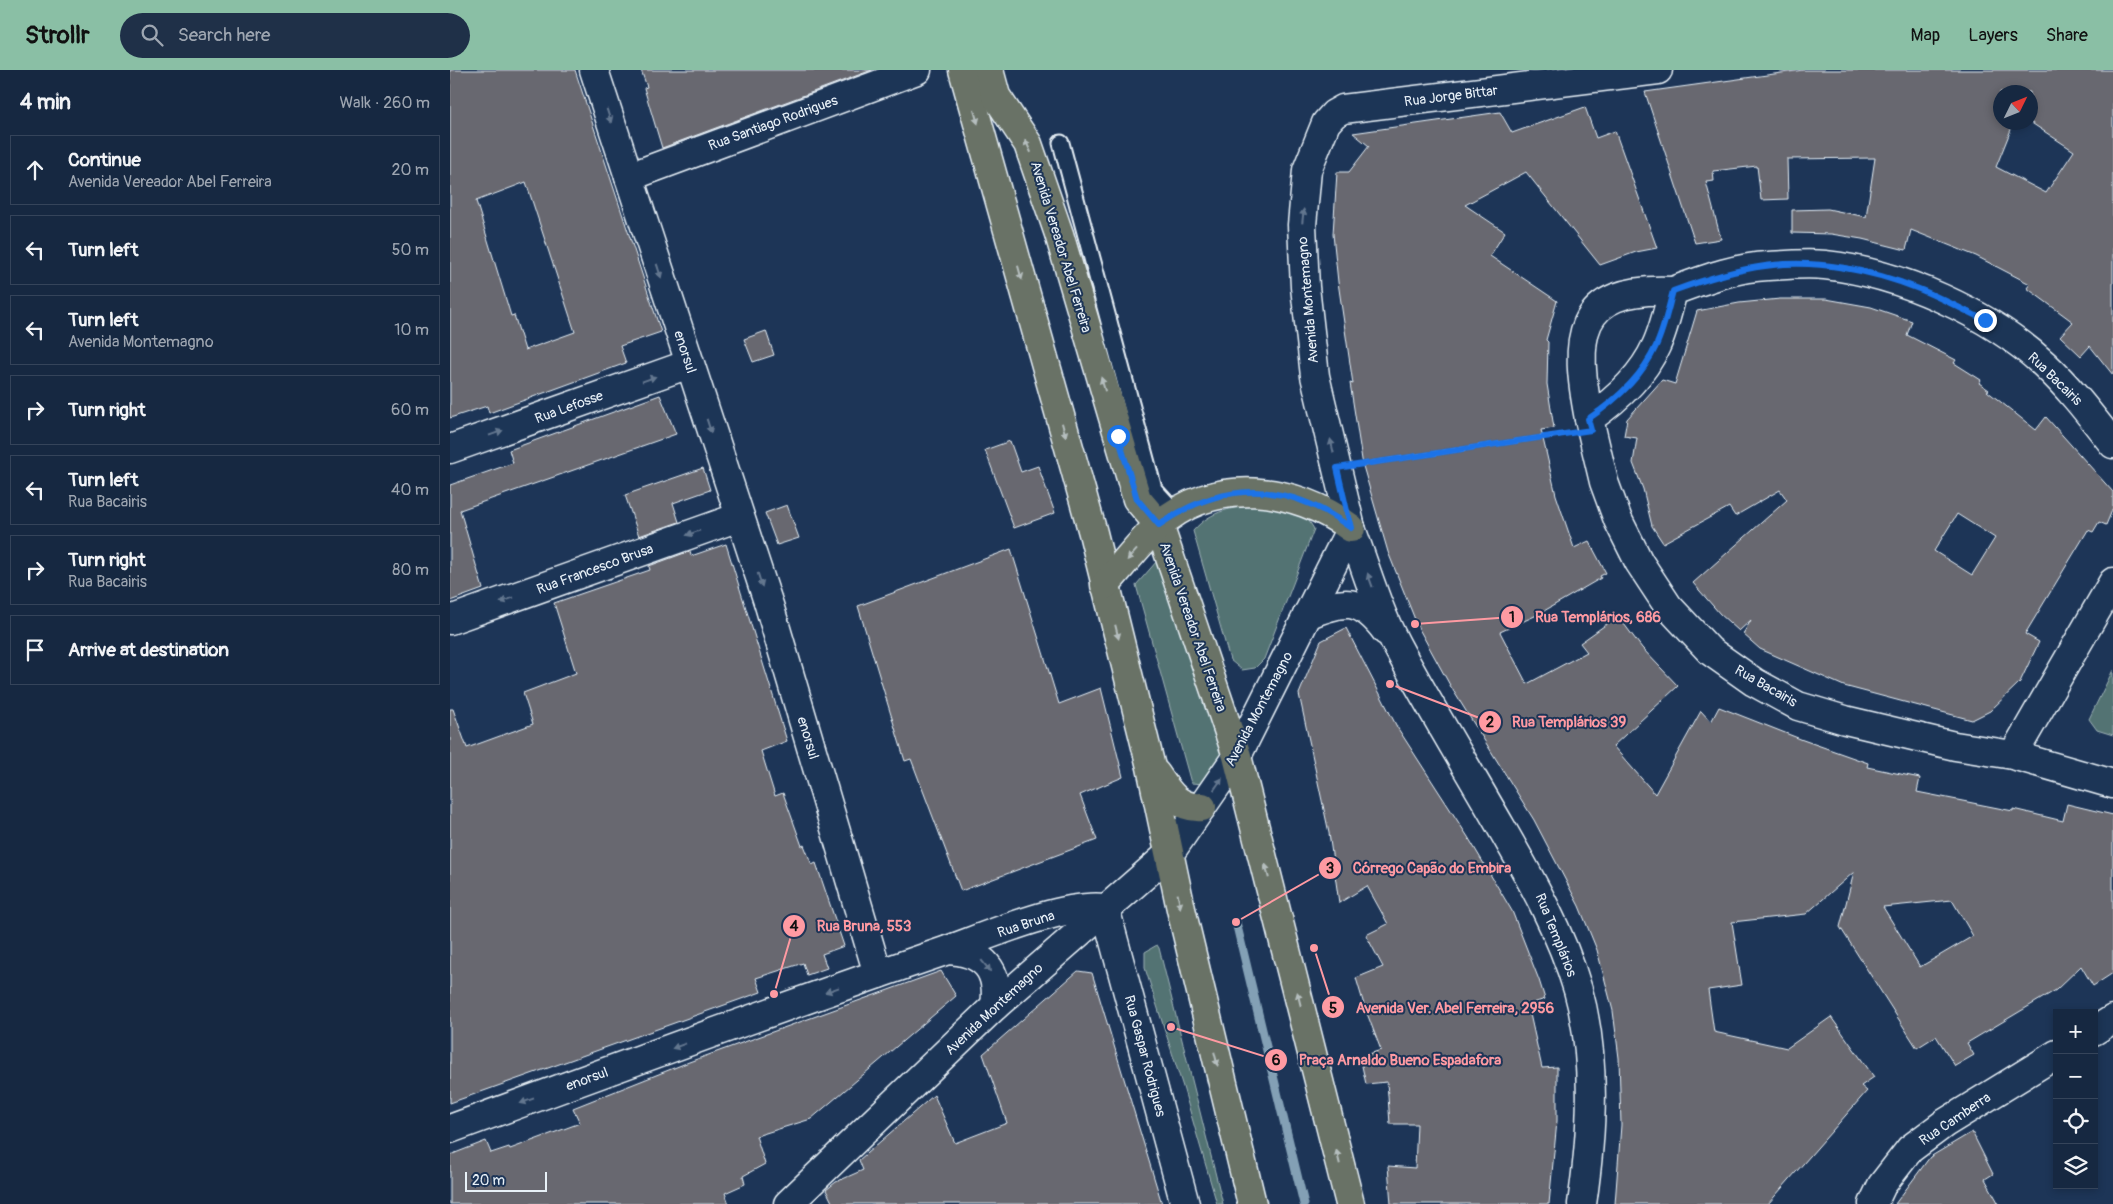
<!DOCTYPE html>
<meta charset="utf-8">
<style>
:root{--surface:#162841;--page:#1f3048;--text:#f1f3f6;--muted:#9ea6b1;--line:#35445a;--accent:#8abfa5}
body{margin:0;font-family:Pangolin,sans-serif;background:var(--page);color:var(--text)}
.controls{position:absolute;right:15px;bottom:15px;display:grid;overflow:hidden;border-radius:0px;box-shadow:0 2px 8px #0003}
.controls button{width:45px;height:45px;display:grid;place-items:center;padding:0;border:0;border-bottom:1px solid var(--line);background:var(--surface);color:var(--text);font:25px sans-serif}
.compass{position:absolute;left:1543px;top:15px;width:45px;height:45px;border-radius:50%;background:var(--surface);box-shadow:0 2px 8px #0003;rotate:47deg}
.scale{position:absolute;left:15px;bottom:12px;width:82px;box-sizing:border-box;padding-left:5px;border:2px solid #e8f1f8;border-top:0;font-size:14px;line-height:18px;white-space:nowrap;color:#e8f1f8;-webkit-text-stroke:4px #1d3557;paint-order:stroke}
.stop{position:absolute;width:15px;height:15px;margin:-11px;border:4px solid #1a73e8;border-radius:50%;background:#fff}
.stop.end{background:#1a73e8;border-color:#fff;box-shadow:0 1px 5px #0008}
.list{margin:0;padding:0;list-style:none}
h2{display:flex;justify-content:space-between;align-items:center;height:65px;margin:0;padding:0 20px;font-size:21px}
h2 small{font-size:16px;font-weight:400;color:var(--muted)}
.list li{display:grid;grid-template-columns:32px 1fr auto;gap:15px;align-items:center;box-sizing:border-box;height:70px;margin:0 10px 10px;padding:0 10px;border:1px solid var(--line);border-radius:0px}
.list b{display:block;font-size:19px;white-space:nowrap}
.list p{margin:0;font-size:16px;white-space:nowrap;color:var(--muted)}
.list em{font-size:16px;font-style:normal;color:var(--muted)}
.icon{flex:none;width:28px;height:28px;fill:none;stroke:currentColor;stroke-width:2;stroke-linecap:round;stroke-linejoin:round}
.map{position:relative;flex:none;width:1663px;height:1134px;overflow:hidden}
header{display:flex;align-items:center;gap:30px;box-sizing:border-box;height:70px;padding:0 25px;background:var(--accent);color:#111}
header strong{font-size:24px}
nav{display:flex;gap:28px;margin-inline-start:auto;font-size:18px}
.search{width:350px;height:45px;background:var(--page);display:flex;align-items:center;gap:12px;box-sizing:border-box;padding:0 18px;border-radius:28px;color:var(--muted);font-size:19px}
main{display:flex}
aside{flex:1;background:var(--surface)}
.map>svg:first-child{display:block}
.green{fill:#537373;stroke:#9eb2b6}
.lines{fill:none;stroke-linecap:round;stroke-linejoin:round}
.stream{stroke:#83a0b5;stroke-width:9}
.building{fill:#676870;stroke:#e8f1f8;fill-rule:evenodd}
.service-casing{stroke:#e8f1f8;stroke-width:19}
.minor-casing{stroke:#e8f1f8;stroke-width:31}
.tertiary-casing{stroke:#e8f1f8;stroke-width:31}
.primary-casing{stroke:#e8f1f8;stroke-width:31}
.path{stroke:#e8f1f8;stroke-width:3;stroke-dasharray:5 4;stroke-linecap:butt}
.service{stroke:#1d3557;stroke-width:15}
.minor{stroke:#1d3557;stroke-width:28}
.tertiary{stroke:#1d3557;stroke-width:28}
.primary{stroke:#697266;stroke-width:28}
.oneway{fill:#64778f}
.oneway2{fill:#b5bebe}
.route{stroke:#1a73e8;stroke-width:6}
.labels{text-anchor:middle;dominant-baseline:central;stroke-width:4;stroke-linejoin:round;paint-order:stroke}
.street-label{font-size:14px;fill:#e8f1f8;stroke:#1d3557}
.leader{fill:none;stroke:#ff9aa2;stroke-width:2}
.callout-dot{fill:#ff9aa2;stroke:#1d3557;stroke-width:2}
.mark-label{font-size:15px;text-anchor:middle;font-weight:bold;fill:#111}
.callout-label{font-size:15px;text-anchor:middle;font-weight:bold;fill:#ff9aa2;stroke:#1d3557;stroke-width:4;stroke-linejoin:round;paint-order:stroke}
</style>
<header>
<strong>Strollr</strong>
<div class="search"><svg class="icon" aria-label="search" viewBox="0 0 24 24"><circle cx="10" cy="10" r="6"/><path d="M15 15l6 6"/></svg>Search here</div>
<nav><a>Map</a><a>Layers</a><a>Share</a></nav>
</header>
<main>
<aside>
<h2>4 min<small>Walk · 260 m</small></h2>
<ul class="list">
<li><svg class="icon" aria-label="ahead" viewBox="0 0 24 24"><path d="M12 20V5M6 11l6-6 6 6"/></svg><div><b>Continue</b><p>Avenida Vereador Abel Ferreira</p></div><em>20 m</em></li>
<li><svg class="icon" aria-label="left" viewBox="0 0 24 24"><path d="M17 20v-9H6M10 6l-5 5 5 5"/></svg><div><b>Turn left</b></div><em>50 m</em></li>
<li><svg class="icon" aria-label="left" viewBox="0 0 24 24"><path d="M17 20v-9H6M10 6l-5 5 5 5"/></svg><div><b>Turn left</b><p>Avenida Montemagno</p></div><em>10 m</em></li>
<li><svg class="icon" aria-label="right" viewBox="0 0 24 24"><path d="M7 20v-9h11M14 6l5 5-5 5"/></svg><div><b>Turn right</b></div><em>60 m</em></li>
<li><svg class="icon" aria-label="left" viewBox="0 0 24 24"><path d="M17 20v-9H6M10 6l-5 5 5 5"/></svg><div><b>Turn left</b><p>Rua Bacairis</p></div><em>40 m</em></li>
<li><svg class="icon" aria-label="right" viewBox="0 0 24 24"><path d="M7 20v-9h11M14 6l5 5-5 5"/></svg><div><b>Turn right</b><p>Rua Bacairis</p></div><em>80 m</em></li>
<li><svg class="icon" aria-label="arrive" viewBox="0 0 24 24"><path d="M6 21V4h12l-3 4 3 4H6"/></svg><div><b>Arrive at destination</b></div></li>
</ul>
</aside>
<div class="map">
<svg width="1663" height="1134" viewBox="0 0 1663 1134">
<rect width="100%" height="100%" fill="#1d3557"/>
<filter id="ink" filterUnits="userSpaceOnUse"><feTurbulence type="fractalNoise" baseFrequency=".02" numOctaves="2"/><feDisplacementMap in="SourceGraphic" scale="10" xChannelSelector="R" yChannelSelector="G"/><feConvolveMatrix kernelMatrix="1 2 1 2 8 2 1 2 1" color-interpolation-filters="sRGB"/></filter>
<g filter="url(#ink)">
<!-- green -->
<g class="green">
<path d="M810,434L854,443L864,459L814,589L805,598L792,600L780,590L743,461C762,439 783,438 810,434Z"/>
<polygon points="707,491 771,674 771,692 754,714 741,713 686,515"/>
<polygon points="1663,600 1663,665 1647,660 1639,649"/>
<polygon points="707,875 709,878 773,1134 767,1134 733,1017 695,898 695,882"/>
</g>
<g class="lines">
<!-- stream -->
<polyline class="stream" points="786,852 854,1134"/>
</g>
<!-- building -->
<g class="building">
<path d="M0,0H125L211,262L170,276L176,293L39,343L37,336L0,348ZM76,112L125,262L75,280L64,245L61,246L26,131Z"/>
<polygon points="191,0 422,0 212,78 194,18 197,17"/>
<path d="M1353,0H1663V305L1640,276L1631,286L1610,266L1623,252L1577,218L1580,214L1526,186L1461,160L1456,180L1412,169L1381,164L1342,163V140L1378,139L1416,147L1425,88L1337,89L1338,129L1311,130L1307,96L1263,101L1264,111L1256,112L1271,169L1245,173L1195,22ZM1550,22H1580V52L1624,81L1596,123L1546,97L1564,52H1550Z"/>
<path d="M1135,37L1146,68L1165,61L1207,178L1186,182L1150,195L1076,102L1015,135L1055,162L1040,186L1107,231L1096,270L1098,272L1097,314L1104,358L1091,360L1106,425L1124,478L1139,471L1156,503L1150,506L1151,508L1087,545L1050,562L1077,614L1137,582L1130,573L1168,546L1192,578L1228,616L1163,676L1205,724L1251,641L1261,652L1269,637L1353,670L1418,693L1417,697L1470,708L1467,722L1563,741V739L1613,751L1617,734L1663,745V903L1643,916L1631,896L1606,920L1517,973L1524,985L1505,996L1486,966L1467,978L1390,857L1404,802L1356,844L1282,852L1292,915L1258,920L1264,962L1337,978L1381,947L1424,1007L1411,1016L1417,1021L1318,1134H1165L1171,1055L1169,988L1163,941L1147,880L1129,836L1084,750L1001,617L968,557L938,482L913,396L900,313L903,314L888,212L883,164L887,102H899L919,76L903,63L1050,42L1062,63ZM1502,830L1523,866L1470,897L1433,837Z"/>
<path d="M1330,229H1376L1421,237L1462,251L1457,265L1506,290L1504,293L1531,310L1529,313L1539,320L1537,321L1586,360L1596,347L1663,422V438L1656,455L1649,452L1643,462L1638,460L1575,564L1589,572L1570,612L1540,641L1522,650L1394,616L1310,579L1293,564L1301,550L1289,561L1270,544L1243,513L1337,430L1330,420L1285,446L1279,437L1213,473L1202,456L1193,419L1183,393L1187,368L1174,366L1177,349L1212,310L1225,314L1247,241L1289,233ZM1507,444L1545,468L1522,505L1484,481Z"/>
<polygon points="316,261 324,285 303,292 294,269"/>
<polygon points="210,325 226,364 10,440 33,519 0,531 0,415 63,393 59,380"/>
<polygon points="560,371 571,402 588,396 605,443 564,458 535,380"/>
<polygon points="253,398 260,420 223,433 229,452 189,466 175,425"/>
<polygon points="337,435 349,468 327,475 315,443"/>
<polygon points="276,474 337,671 311,681 325,726 333,723 352,776 354,775 362,795 366,793 394,876 372,884 377,898 357,905 353,893 306,908 311,922 0,1033 0,639 3,639 17,678 83,654 73,623 126,603 104,533 200,500 199,496 240,481 241,486"/>
<polygon points="561,479 609,634 651,618 673,707 630,725 647,770 511,821 461,689 455,691 408,536"/>
<polygon points="896,558 947,657 1018,767 1062,841 1089,910 1095,929 1078,935 1092,998 1107,997 1107,1051 1099,1134 941,1134 938,1096 965,1098 967,1054 940,1054 937,1012 916,1014 910,987 931,980 915,938 906,908 933,897 916,865 938,854 917,816 889,833 879,763 849,624 871,571"/>
<polygon points="491,901 506,926 361,1049 306,1066 315,1094 293,1106 295,1114 275,1123 279,1134 0,1134 0,1085 36,1071 41,1083 59,1077 60,1079 130,1053 123,1038 239,992"/>
<polygon points="628,901 642,903 712,1134 383,1134 376,1120 386,1112 413,1100 409,1090 484,1025 505,1073 557,1053 533,984"/>
<polygon points="1522,1062 1543,1104 1535,1109 1549,1134 1445,1134 1480,1087"/>
</g>
<g class="lines">
<defs>
<polyline id="service" points="611,73 704,419 726,443"/>
<g id="minor">
<polyline points="179,107 467,0"/>
<path d="M1139,349C1124,269 1123,216 1223,221"/>
<path d="M1663,374C1641,346 1620,318 1594,294C1539,243 1450,203 1375,195C1357,193 1336,195 1318,196C1286,197 1253,210 1223,221C1218,239 1214,259 1206,276C1192,307 1165,331 1139,349L1154,412L1168,450L1189,492L1218,536L1260,581L1304,612L1348,636L1395,650L1505,676L1563,685L1663,714"/>
<polyline points="0,379 239,294"/>
<polyline points="901,458 865,306 855,217 852,155 857,100 876,53 884,44 893,39 1208,0"/>
<polyline points="0,550 289,447"/>
<polyline points="1563,685 1663,512"/>
<polyline points="655,838 735,1134"/>
<polyline points="1644,961 1663,949"/>
<polyline points="1423,1134 1432,1115 1460,1079 1495,1053 1607,984"/>
</g>
<g id="tertiary">
<polyline points="144,0 319,535 428,904"/>
<path d="M901,458C915,496 927,538 946,574C979,636 1016,696 1051,757C1081,809 1111,862 1128,920C1147,988 1142,1065 1132,1134"/>
<path d="M857,545C895,529 910,527 936,561"/>
<path d="M498,880C534,882 550,900 545,936"/>
<path d="M0,1059C164,999 327,938 492,882C535,867 611,833 655,838"/>
<polyline points="338,1134 545,936 720,783 787,686 901,458"/>
</g>
<g id="primary">
<polyline points="513,0 643,463 701,697 731,839 802,1134"/>
<polyline points="539,0 546,26 578,74 609,164 687,429 709,455 787,686 900,1134"/>
<path d="M655,515C673,495 689,473 709,455C764,406 845,416 901,458"/>
<path d="M706,704C718,722 728,739 752,737"/>
</g>
</defs>
<!-- service casing -->
<use href="#service" class="service-casing"/>
<!-- minor casing -->
<use href="#minor" class="minor-casing"/>
<!-- tertiary casing -->
<use href="#tertiary" class="tertiary-casing"/>
<!-- primary casing -->
<use href="#primary" class="primary-casing"/>
<!-- path -->
<polyline class="path" points="912,394 1114,364"/>
<!-- service -->
<use href="#service" class="service"/>
<!-- minor -->
<use href="#minor" class="minor"/>
<!-- tertiary -->
<use href="#tertiary" class="tertiary"/>
<!-- primary -->
<use href="#primary" class="primary"/>
</g>
<!-- one-way arrows -->
<defs><path id="oneway-solid" d="M-6-.8H1V-3.2L6.5 0L1 3.2V.8H-6Z" transform="scale(1.25)"/></defs>
<g class="oneway">
<use href="#oneway-solid" transform="translate(159 46) rotate(72)"/>
<use href="#oneway-solid" transform="translate(853 146) rotate(-84)"/>
<use href="#oneway-solid" transform="translate(209 201) rotate(72)"/>
<use href="#oneway-solid" transform="translate(199 309) rotate(-20)"/>
<use href="#oneway-solid" transform="translate(259 356) rotate(72)"/>
<use href="#oneway-solid" transform="translate(46 363) rotate(-20)"/>
<use href="#oneway-solid" transform="translate(882 376) rotate(-103)"/>
<use href="#oneway-solid" transform="translate(243 463) rotate(160)"/>
<use href="#oneway-solid" transform="translate(310 510) rotate(72)"/>
<use href="#oneway-solid" transform="translate(920 510) rotate(-110)"/>
<use href="#oneway-solid" transform="translate(57 530) rotate(160)"/>
<use href="#oneway-solid" transform="translate(768 714) rotate(-55)"/>
<use href="#oneway-solid" transform="translate(536 896) rotate(51)"/>
<use href="#oneway-solid" transform="translate(382 920) rotate(160)"/>
<use href="#oneway-solid" transform="translate(229 976) rotate(160)"/>
<use href="#oneway-solid" transform="translate(77 1031) rotate(160)"/>
</g>
<g class="oneway2">
<use href="#oneway-solid" transform="translate(526 47) rotate(74)"/>
<use href="#oneway-solid" transform="translate(578 76) rotate(-115)"/>
<use href="#oneway-solid" transform="translate(570 203) rotate(74)"/>
<use href="#oneway-solid" transform="translate(653 314) rotate(-106)"/>
<use href="#oneway-solid" transform="translate(614 360) rotate(74)"/>
<use href="#oneway-solid" transform="translate(682 485) rotate(132)"/>
<use href="#oneway-solid" transform="translate(667 562) rotate(76)"/>
<use href="#oneway-solid" transform="translate(817 801) rotate(-104)"/>
<use href="#oneway-solid" transform="translate(729 831) rotate(79)"/>
<use href="#oneway-solid" transform="translate(849 929) rotate(-104)"/>
<use href="#oneway-solid" transform="translate(766 989) rotate(76)"/>
<use href="#oneway-solid" transform="translate(888 1087) rotate(-104)"/>
</g>
</g>
<g class="lines" filter="url(#ink)">
<!-- route -->
<path class="route" d="M668,366L687,429L709,455C773,410 838,411 901,458L887,398L1141,360L1138,349C1165,331 1192,307 1206,276C1214,259 1218,239 1223,221C1253,210 1283,200 1315,196C1366,189 1422,200 1469,219C1492,228 1513,240 1535,250"/>
</g>
<g class="labels">
<!-- street labels -->
<g class="street-label">
<text transform="translate(1001 26) rotate(-7)">Rua Jorge Bittar</text>
<text transform="translate(323 53) rotate(-20)">Rua Santiago Rodrigues</text>
<text transform="translate(611 177) rotate(73)">Avenida Vereador Abel Ferreira</text>
<text transform="translate(858 230) rotate(-95)">Avenida Montemagno</text>
<text transform="translate(235 282) rotate(72)">enorsul</text>
<text transform="translate(1605 309) rotate(44)">Rua Bacairis</text>
<text transform="translate(119 337) rotate(-20)">Rua Lefosse</text>
<text transform="translate(145 499) rotate(-20)">Rua Francesco Brusa</text>
<text transform="translate(743 557) rotate(71)">Avenida Vereador Abel Ferreira</text>
<text transform="translate(1316 616) rotate(30)">Rua Bacairis</text>
<text transform="translate(809 639) rotate(-62)">Avenida Montemagno</text>
<text transform="translate(358 668) rotate(73)">enorsul</text>
<text transform="translate(576 854) rotate(-18)">Rua Bruna</text>
<text transform="translate(1106 865) rotate(68)">Rua Templários</text>
<text transform="translate(544 939) rotate(-43)">Avenida Montemagno</text>
<text transform="translate(695 986) rotate(75)">Rua Gaspar Rodrigues</text>
<text transform="translate(137 1009) rotate(-20)">enorsul</text>
<text transform="translate(1505 1049) rotate(-34)">Rua Camberra</text>
</g>
</g>
<!-- callouts -->
<path class="leader" d="M965 554L1062 547M940 614L1040 652M786 852L880 798M324 924L344 856M864 878L883 937M721 957L826 990"/>
<g class="callout-dot">
<circle cx="965" cy="554" r="5"/>
<circle cx="940" cy="614" r="5"/>
<circle cx="786" cy="852" r="5"/>
<circle cx="324" cy="924" r="5"/>
<circle cx="864" cy="878" r="5"/>
<circle cx="721" cy="957" r="5"/>
<circle cx="1062" cy="547" r="12"/>
<circle cx="1040" cy="652" r="12"/>
<circle cx="880" cy="798" r="12"/>
<circle cx="344" cy="856" r="12"/>
<circle cx="883" cy="937" r="12"/>
<circle cx="826" cy="990" r="12"/>
</g>
<g class="mark-label">
<text x="1062" y="552">1</text>
<text x="1040" y="657">2</text>
<text x="880" y="803">3</text>
<text x="344" y="861">4</text>
<text x="883" y="943">5</text>
<text x="826" y="995">6</text>
</g>
<g class="callout-label">
<text x="1148" y="552">Rua Templários, 686</text>
<text x="1119" y="657">Rua Templários 39</text>
<text x="982" y="803">Córrego Capão do Embira</text>
<text x="414" y="861">Rua Bruna, 553</text>
<text x="1005" y="943">Avenida Ver. Abel Ferreira, 2956</text>
<text x="950" y="995">Praça Arnaldo Bueno Espadafora</text>
</g>
</svg>
<div class="controls">
<button>+</button>
<button>−</button>
<button><svg class="icon" aria-label="locate" viewBox="0 0 24 24"><circle cx="12" cy="12" r="6"/><path d="M12 2v4M12 18v4M2 12h4M18 12h4"/></svg></button>
<button><svg class="icon" aria-label="layers" viewBox="0 0 24 24"><path d="M12 4l9 5-9 5-9-5zM3 14l9 5 9-5"/></svg></button>
</div>
<svg class="compass" viewBox="-18 -18 36 36"><path d="M0-13l5 13h-10z" fill="#e53935"/><path d="M0 13l5-13h-10z" fill="#9ea6b1"/></svg>
<div class="scale">20 m</div>
<div class="stop" style="left:668px;top:366px"></div>
<div class="stop end" style="left:1535px;top:250px"></div>
</div>
</main>
